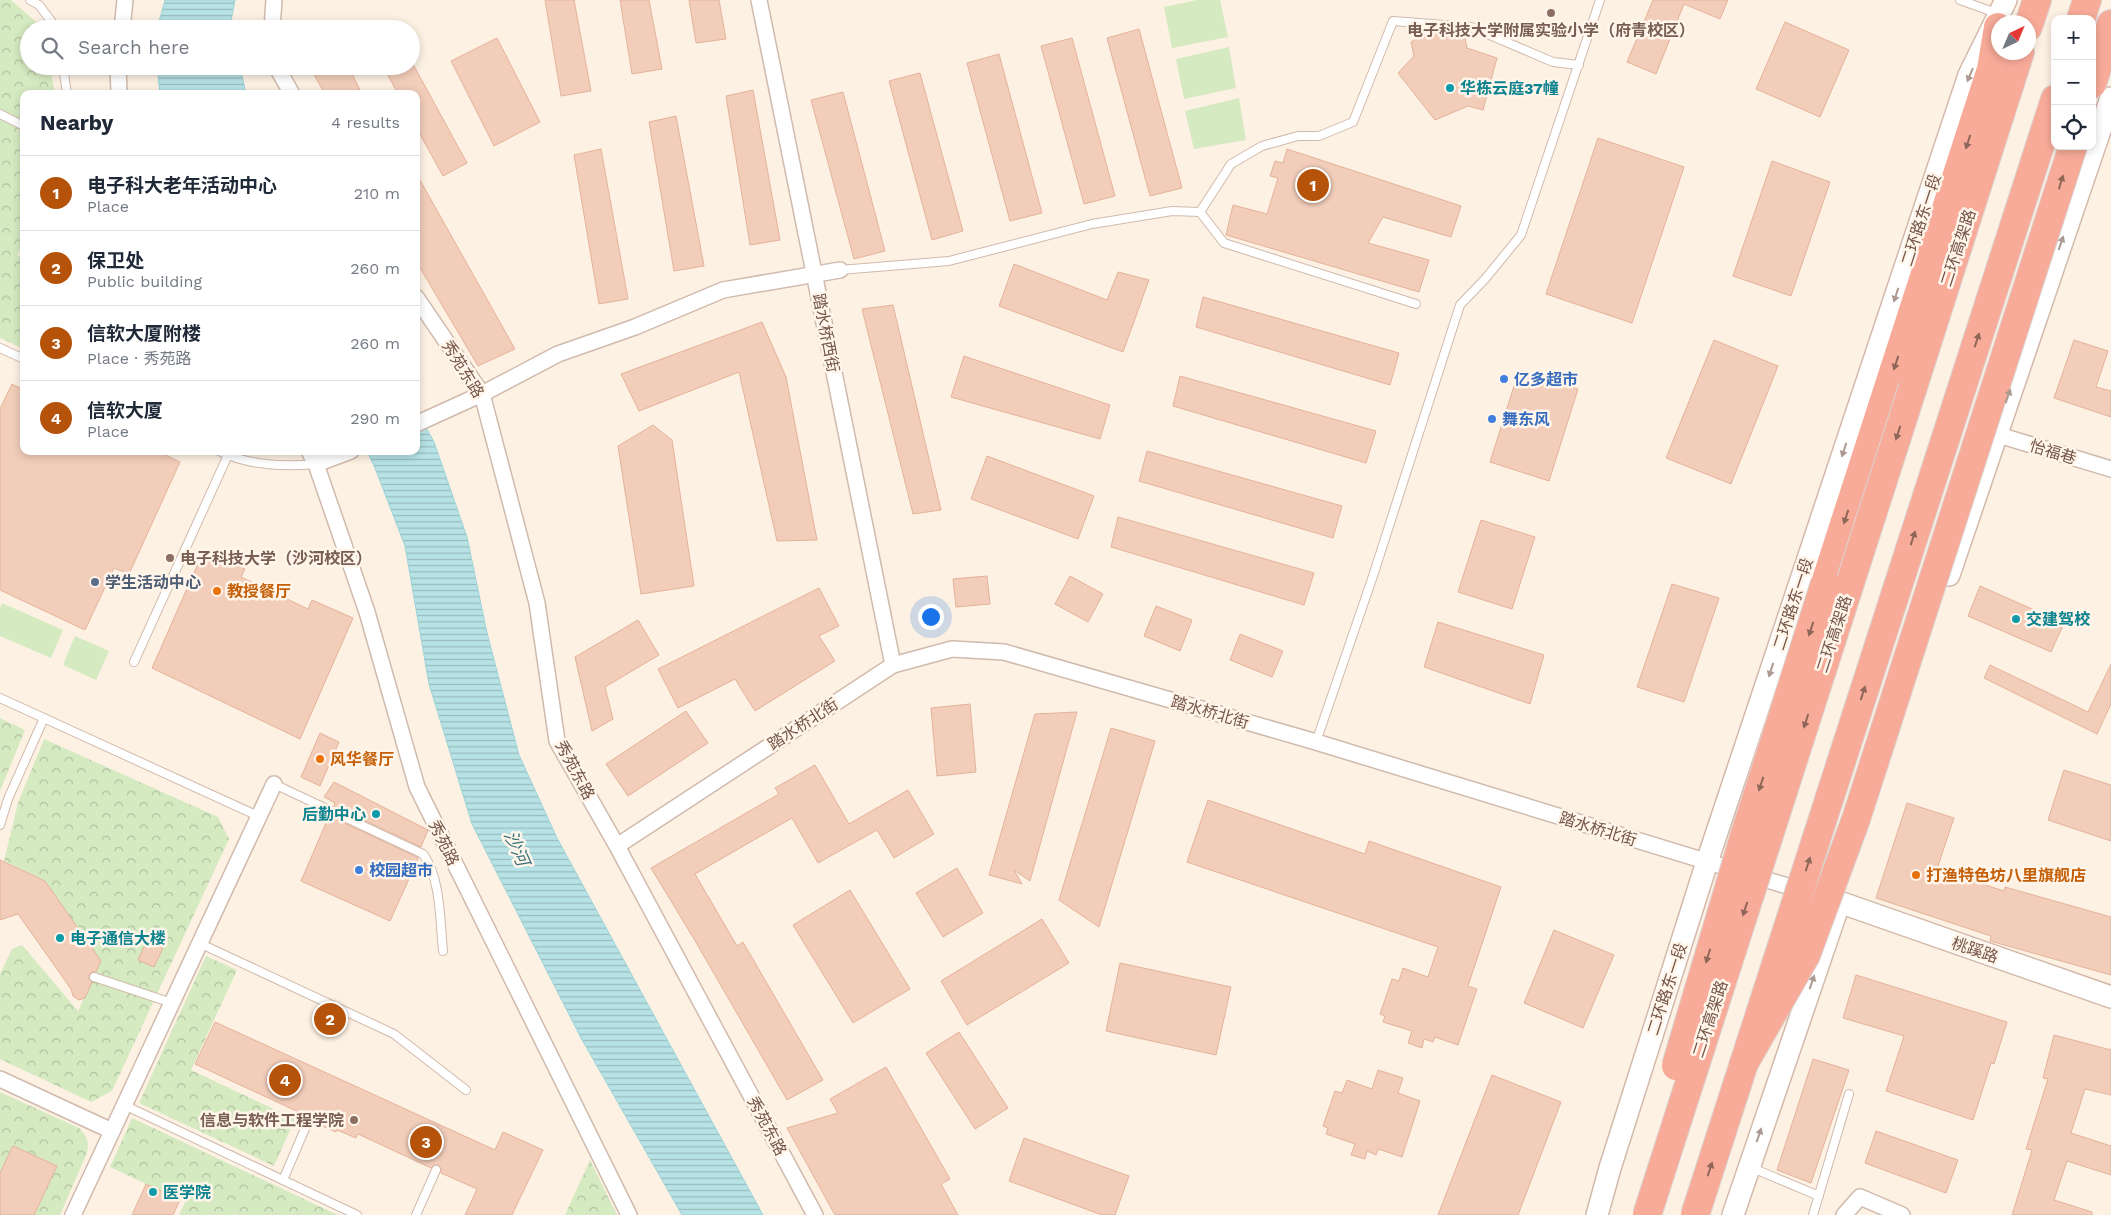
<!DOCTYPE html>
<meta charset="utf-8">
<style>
:root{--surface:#fff;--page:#f6f6f7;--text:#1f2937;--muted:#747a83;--line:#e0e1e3;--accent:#b45309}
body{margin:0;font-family:"Work Sans","Noto Sans SC",sans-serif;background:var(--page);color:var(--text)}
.controls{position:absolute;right:15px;top:15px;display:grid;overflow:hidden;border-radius:10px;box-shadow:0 2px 8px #0003}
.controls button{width:45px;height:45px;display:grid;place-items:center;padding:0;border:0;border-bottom:1px solid var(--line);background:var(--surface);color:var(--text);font:25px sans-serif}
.compass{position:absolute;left:1991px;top:15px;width:45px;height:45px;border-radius:50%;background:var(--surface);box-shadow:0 2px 8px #0003;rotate:44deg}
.you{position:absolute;left:930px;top:616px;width:18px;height:18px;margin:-12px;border:4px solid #fff;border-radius:50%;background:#1a73e8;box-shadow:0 0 0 8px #1a73e833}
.badge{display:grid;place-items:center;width:32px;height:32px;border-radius:50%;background:var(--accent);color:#fff;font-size:16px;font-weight:700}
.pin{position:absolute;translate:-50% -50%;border:2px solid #fff;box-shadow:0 1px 5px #0006}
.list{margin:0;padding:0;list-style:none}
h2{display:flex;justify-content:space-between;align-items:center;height:65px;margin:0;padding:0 20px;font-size:21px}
h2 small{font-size:16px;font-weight:400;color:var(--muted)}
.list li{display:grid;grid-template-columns:32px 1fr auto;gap:15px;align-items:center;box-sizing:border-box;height:75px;padding:0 20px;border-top:1px solid var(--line)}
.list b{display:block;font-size:19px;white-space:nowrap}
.list p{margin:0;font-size:16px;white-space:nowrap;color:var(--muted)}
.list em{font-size:16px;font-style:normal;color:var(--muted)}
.icon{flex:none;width:28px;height:28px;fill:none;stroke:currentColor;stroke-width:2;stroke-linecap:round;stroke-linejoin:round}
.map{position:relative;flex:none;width:2111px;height:1215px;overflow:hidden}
.search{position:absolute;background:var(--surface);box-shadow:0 2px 8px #0003;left:20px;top:20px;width:400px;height:55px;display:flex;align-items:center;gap:12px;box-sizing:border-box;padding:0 18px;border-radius:28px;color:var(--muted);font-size:19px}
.panel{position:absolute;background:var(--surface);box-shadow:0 2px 8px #0003;left:20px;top:90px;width:400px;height:365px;border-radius:10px}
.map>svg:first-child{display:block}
.green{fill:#d5eac1}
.forest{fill:url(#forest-crowns)}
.water{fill:url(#water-rules);stroke:#9dd3d8}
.building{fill:#f2cdba;stroke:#e5b29a}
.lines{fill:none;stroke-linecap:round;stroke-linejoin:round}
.lane-casing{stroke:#d0baad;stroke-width:10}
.street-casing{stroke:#d0baad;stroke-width:18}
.secondary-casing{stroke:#d3b9aa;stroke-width:24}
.highway-casing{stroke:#dbd3d0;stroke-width:30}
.lane{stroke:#fff;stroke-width:8}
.street{stroke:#fff;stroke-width:15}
.secondary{stroke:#fff;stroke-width:21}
.highway{stroke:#f8ab99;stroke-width:28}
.highway-bridge-casing{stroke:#dbd3d0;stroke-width:30;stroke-linecap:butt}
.highway-bridge{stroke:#f8ab99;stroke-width:28}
.oneway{fill:#ac9a92}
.oneway2{fill:#8f6759}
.education-dot{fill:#8d6e63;stroke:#fff5ea;stroke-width:2}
.culture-dot{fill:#0f9aa8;stroke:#fff5ea;stroke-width:2}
.shop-dot{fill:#3f7fe0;stroke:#fff5ea;stroke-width:2}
.service-dot{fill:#5c6f8a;stroke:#fff5ea;stroke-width:2}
.food-dot{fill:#e8710a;stroke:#fff5ea;stroke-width:2}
.labels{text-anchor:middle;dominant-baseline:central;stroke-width:5;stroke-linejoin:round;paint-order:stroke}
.education-label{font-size:16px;font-weight:bold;fill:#785e54;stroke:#fff5ea}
.culture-label{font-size:16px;font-weight:bold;fill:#0d838f;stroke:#fff5ea;text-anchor:start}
.street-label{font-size:16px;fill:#755649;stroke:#fff5ea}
.shop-label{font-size:16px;font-weight:bold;fill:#366cbe;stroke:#fff5ea;text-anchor:start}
.service-label{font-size:16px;font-weight:bold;fill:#4e5e75;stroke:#fff5ea;text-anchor:start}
.food-label{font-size:16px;font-weight:bold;fill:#c56008;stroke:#fff5ea;text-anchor:start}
.water-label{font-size:18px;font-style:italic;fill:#3c757b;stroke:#fff5ea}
</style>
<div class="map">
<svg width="2111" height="1215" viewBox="0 0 2111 1215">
<defs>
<pattern id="forest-crowns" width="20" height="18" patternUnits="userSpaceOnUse" patternTransform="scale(1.25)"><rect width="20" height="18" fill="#d5eac1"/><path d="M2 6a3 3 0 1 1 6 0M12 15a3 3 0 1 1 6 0" fill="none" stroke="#b1c09f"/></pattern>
<pattern id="water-rules" width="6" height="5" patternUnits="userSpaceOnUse" patternTransform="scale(1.25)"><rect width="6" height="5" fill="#b7e3e6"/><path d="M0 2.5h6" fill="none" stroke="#99bbbc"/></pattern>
</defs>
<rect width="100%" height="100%" fill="#fdf1e3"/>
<!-- green -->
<g class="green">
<polygon points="1197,0 1220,0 1228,37 1172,48 1164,7"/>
<polygon points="1229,47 1236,88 1184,99 1176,59"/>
<polygon points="1239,98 1246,140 1194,149 1185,111"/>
<polygon points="2,603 63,630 51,658 0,636 0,608"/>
<polygon points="75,636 109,651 96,680 63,665"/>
</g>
<!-- forest -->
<g class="forest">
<polygon points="0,0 11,0 43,28 29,29 29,66 50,66 55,94 24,94 24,241 17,255 24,259 24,349 0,338"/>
<polygon points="0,718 25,730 0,791"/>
<polygon points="44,739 218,817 229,839 112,1091 91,1102 0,1059 0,974 12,949 22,945 78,1011 101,961 45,881 4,861 18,803"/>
<polygon points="206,956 237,970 191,1070 295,1119 274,1166 139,1103"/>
<path d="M0,1092L79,1128C88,1137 89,1141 87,1153L60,1215H34L57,1166L13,1146L0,1173Z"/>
<polygon points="132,1118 338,1215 179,1215 185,1202 110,1167"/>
<polygon points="590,1160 617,1215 565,1215"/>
</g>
<!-- water -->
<g class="water">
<polygon points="165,0 235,0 231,21 232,29 157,29"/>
<polygon points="157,66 240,66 246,94 160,94"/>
<polygon points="416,409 434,442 467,537 487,633 519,755 557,838 763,1215 682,1215 581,1038 472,824 429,684 405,546 375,468 367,451 416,451"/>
</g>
<!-- building -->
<g class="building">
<polygon points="545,0 574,0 591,91 561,96"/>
<polygon points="620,0 649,0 662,69 632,74"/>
<polygon points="689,0 719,0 726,39 696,43"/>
<polygon points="1653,0 1728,0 1720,19 1684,4 1656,74 1627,62"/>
<polygon points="1785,22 1849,50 1820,117 1756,89"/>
<polygon points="1139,29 1182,188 1150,196 1107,38"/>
<polygon points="1433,30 1464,33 1467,48 1497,58 1483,110 1468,106 1435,120 1398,73 1414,56 1411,42"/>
<polygon points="497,38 540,122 494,146 451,61"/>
<polygon points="1072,38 1115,196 1084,204 1041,46"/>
<polygon points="999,54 1042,213 1010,221 967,63"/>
<polygon points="324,66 348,66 362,94 325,94 313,73"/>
<polygon points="383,66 414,66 467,163 443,176 416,127 416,94 398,94"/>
<polygon points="920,73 963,231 932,240 889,81"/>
<polygon points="753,90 780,240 750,245 726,96"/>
<polygon points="843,92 885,251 854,259 811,100"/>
<polygon points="676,116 704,266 674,271 649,122"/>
<polygon points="1598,138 1684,167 1632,323 1546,294"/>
<polygon points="601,149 628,299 599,304 574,155"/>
<polygon points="1287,149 1461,206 1451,237 1383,217 1368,243 1429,260 1419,292 1226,235 1233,205 1267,214 1278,178 1270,176 1275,161 1283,163"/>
<polygon points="1772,161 1830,182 1791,296 1733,276"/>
<polygon points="416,173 515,349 478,366 416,261"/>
<polygon points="1014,264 1107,300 1118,272 1149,280 1123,352 999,306"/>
<polygon points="1203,297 1399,353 1390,385 1196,327"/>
<polygon points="893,305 941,510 913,514 862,309"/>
<polygon points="762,322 786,377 817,540 777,541 739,372 639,411 621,374"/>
<polygon points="1714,340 1778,366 1731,484 1666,458"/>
<polygon points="2074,340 2108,351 2096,387 2111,391 2111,417 2054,398"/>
<polygon points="964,356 1110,405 1100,439 951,397"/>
<polygon points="1519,370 1578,389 1549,481 1490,462"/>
<polygon points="1180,376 1376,431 1366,463 1173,406"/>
<polygon points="12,384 24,390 24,451 157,451 180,462 129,574 114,568 85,630 0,590 0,409"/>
<polygon points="653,425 672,440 694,586 641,594 618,446"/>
<polygon points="1147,451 1342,506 1333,538 1139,481"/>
<polygon points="987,456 1094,496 1078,539 971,499"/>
<polygon points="1118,517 1314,573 1304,605 1111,547"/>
<polygon points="1481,520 1535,537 1512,609 1458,592"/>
<polygon points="204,550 245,569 241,577 308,609 312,600 353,618 300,739 152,668"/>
<polygon points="987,576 990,604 956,607 953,579"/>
<polygon points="1070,576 1103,594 1088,622 1055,604"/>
<polygon points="1672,584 1719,598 1684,702 1637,687"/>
<polygon points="1980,586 2064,623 2051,652 1968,616"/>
<polygon points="819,588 839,626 819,636 835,661 755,711 735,679 678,708 658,669"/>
<polygon points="1156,606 1192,620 1180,651 1144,636"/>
<polygon points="638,620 659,655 605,687 613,719 592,731 575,657"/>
<polygon points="1438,622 1544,655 1530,704 1424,667"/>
<polygon points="1240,634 1283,651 1272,677 1230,660"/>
<polygon points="2111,664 2111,704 2097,734 1984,678 1990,665 2088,712"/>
<polygon points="970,704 976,772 937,776 931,708"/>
<polygon points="686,711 708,743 628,796 606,764"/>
<polygon points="1077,712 1030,881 1014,870 1022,884 989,875 1035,714"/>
<polygon points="1111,728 1155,741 1099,927 1059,900"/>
<polygon points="320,733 339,742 320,786 301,777"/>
<polygon points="815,765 849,824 908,790 934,834 894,858 877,830 818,863 792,818 695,874 737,946 743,942 823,1080 787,1100 694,939 651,868 779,794 775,788"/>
<polygon points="2064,770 2111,785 2111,841 2048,820"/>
<polygon points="334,782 428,830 421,847 334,806 335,803 324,797"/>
<polygon points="1208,800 1365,854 1369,841 1501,887 1468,986 1477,989 1458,1045 1435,1037 1433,1042 1424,1039 1422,1048 1408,1043 1412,1031 1383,1022 1385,1016 1380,1014 1392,979 1399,981 1403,968 1428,977 1438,947 1187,862"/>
<polygon points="1907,803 1954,818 1937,869 2004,891 2005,887 2111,917 2111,975 1990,941 1991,936 1876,898"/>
<polygon points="329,816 417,857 418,859 390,921 301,881"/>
<polygon points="0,860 45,881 101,961 96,972 92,972 89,975 89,979 92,982 85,998 79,1000 73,996 71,989 18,914 0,920"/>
<polygon points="957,868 983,913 943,937 916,893"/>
<polygon points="850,890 910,989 853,1023 793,925"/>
<polygon points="1042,919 1069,963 967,1025 941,981"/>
<polygon points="152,929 168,937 154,967 138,960"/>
<polygon points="1554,930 1614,955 1583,1028 1524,1003"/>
<polygon points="1120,963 1231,987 1216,1055 1106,1031"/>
<polygon points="1856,975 2007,1022 1994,1064 1991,1063 1973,1120 1886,1091 1904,1036 1843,1018"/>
<polygon points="215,1022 495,1150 503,1132 543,1150 512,1215 465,1215 477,1189 441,1173 441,1169 439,1165 435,1165 431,1168 358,1134 356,1138 337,1130 336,1132 320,1125 321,1122 315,1120 315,1116 313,1112 309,1112 305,1115 195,1064"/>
<polygon points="959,1032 1008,1108 975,1129 926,1053"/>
<polygon points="2054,1035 2111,1050 2111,1095 2085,1089 2071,1133 2111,1146 2111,1175 2067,1161 2054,1200 2092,1212 2092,1215 2012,1215 2032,1150 2026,1149 2048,1079 2043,1078"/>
<polygon points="1813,1059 1849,1070 1811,1183 1777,1170"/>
<polygon points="886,1067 950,1179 941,1184 958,1215 835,1215 787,1128 838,1113 830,1099"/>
<polygon points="1378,1070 1403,1078 1398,1093 1420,1101 1402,1157 1378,1149 1376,1155 1367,1151 1365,1159 1351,1155 1355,1144 1326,1134 1328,1128 1323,1126 1335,1091 1342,1093 1347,1080 1372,1089"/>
<polygon points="1492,1075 1561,1102 1518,1215 1438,1215"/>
<polygon points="1876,1131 1958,1160 1946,1193 1865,1163"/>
<polygon points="1024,1138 1129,1176 1115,1215 1102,1215 1009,1181"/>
<polygon points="13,1146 57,1166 34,1215 0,1215 0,1173"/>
<polygon points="146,1184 180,1200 173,1215 132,1215"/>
</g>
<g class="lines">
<defs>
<g id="lane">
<polyline points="30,0 39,5 57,29"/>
<polyline points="1960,0 1999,14"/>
<polyline points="63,66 67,94"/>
<polyline points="0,114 24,126"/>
<polyline points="1200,212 1224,243 1416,304"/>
<polyline points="840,270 949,261 1092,224 1172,211 1200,212 1231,164 1262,146 1298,136 1319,136 1353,122 1393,21 1471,27 1553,62 1579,65"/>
<polyline points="0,348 24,359"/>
<path d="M219,451C249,466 283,467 316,464"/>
<polyline points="134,662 228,455"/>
<polyline points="0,698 258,816"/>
<polyline points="1316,742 1373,576 1460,305 1485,279 1521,235 1600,0"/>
<path d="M274,784L423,854C441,878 440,922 443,951"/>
<polyline points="0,825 8,799 44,718"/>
<polyline points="199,943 394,1034 466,1090"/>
<polyline points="94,977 172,1003"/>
<polyline points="124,1105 357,1215"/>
<polyline points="1750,1167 1819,1196"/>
<polyline points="283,1180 310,1117"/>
<polyline points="416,1215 436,1170"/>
<polyline points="1813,1215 1849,1094"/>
</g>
<g id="street">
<polyline points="759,0 893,665"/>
<polyline points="122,29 125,0"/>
<polyline points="272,29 274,0"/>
<polyline points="118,66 119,94"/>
<polyline points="276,66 292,94"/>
<polyline points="416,297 482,394 537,603 557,741 617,846 815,1215"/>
<polyline points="416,424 482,394 558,354 635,327 723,290 840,270"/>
<polyline points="1995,434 2111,469"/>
<polyline points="309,451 316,464 367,612 417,787 629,1215"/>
<polyline points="316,464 351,451"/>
<polyline points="617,846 893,665 952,649 1004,652 1316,742 1833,900"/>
<polyline points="0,1079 112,1131"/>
<polyline points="73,1215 274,784"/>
<polyline points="1844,1215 1860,1197 1902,1215"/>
</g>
<g id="secondary">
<polyline points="1949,575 2111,98"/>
<polyline points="1839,902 2111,997"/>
<polyline points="1597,1215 1610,1168 1707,862 1969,75 2006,0"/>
<polyline points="1733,1215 1837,910"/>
</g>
<g id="highway">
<polyline points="2081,19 2087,0"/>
<polyline points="2028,27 2037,0"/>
<polyline points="2092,84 2111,24"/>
<polyline points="1913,387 2020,52"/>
<polyline points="1957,403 2055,99"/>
<polyline points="1825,583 1991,69 1998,27"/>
</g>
</defs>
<!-- lane casing -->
<use href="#lane" class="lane-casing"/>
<!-- street casing -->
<use href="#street" class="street-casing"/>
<!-- secondary casing -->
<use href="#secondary" class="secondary-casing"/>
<!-- highway casing -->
<use href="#highway" class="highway-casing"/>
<!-- lane -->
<use href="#lane" class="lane"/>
<!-- street -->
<use href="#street" class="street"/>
<!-- secondary -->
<use href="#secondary" class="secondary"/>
<!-- highway -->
<use href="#highway" class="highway"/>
<defs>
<g id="highway-bridge">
<polyline points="1743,1065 1806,955 1856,819 2073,146"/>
<polyline points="1676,1066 1745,834 1825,583"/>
<polyline points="1647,1215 1913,387"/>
<polyline points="1695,1215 1957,403"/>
</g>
</defs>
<!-- highway-bridge casing -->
<use href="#highway-bridge" class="highway-bridge-casing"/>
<!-- highway-bridge -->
<use href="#highway-bridge" class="highway-bridge"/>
</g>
<!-- one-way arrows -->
<defs><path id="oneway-solid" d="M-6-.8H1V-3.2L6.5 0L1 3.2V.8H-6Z" transform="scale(1.25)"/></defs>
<g class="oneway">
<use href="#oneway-solid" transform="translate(1970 75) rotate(113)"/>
<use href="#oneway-solid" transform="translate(2061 243) rotate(-71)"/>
<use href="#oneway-solid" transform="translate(1896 295) rotate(108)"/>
<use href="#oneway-solid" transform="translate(2008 396) rotate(-71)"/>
<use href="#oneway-solid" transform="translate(1844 450) rotate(108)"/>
<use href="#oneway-solid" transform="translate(1771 670) rotate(108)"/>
<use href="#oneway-solid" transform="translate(1812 982) rotate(-71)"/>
<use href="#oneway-solid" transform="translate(1759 1135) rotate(-71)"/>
</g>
<g class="oneway2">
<use href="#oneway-solid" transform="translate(1968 142) rotate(108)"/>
<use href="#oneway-solid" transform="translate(2061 182) rotate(-73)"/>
<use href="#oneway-solid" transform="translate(1977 340) rotate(-72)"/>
<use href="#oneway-solid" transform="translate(1896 363) rotate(108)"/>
<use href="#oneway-solid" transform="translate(1898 433) rotate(108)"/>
<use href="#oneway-solid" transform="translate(1846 517) rotate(108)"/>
<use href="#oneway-solid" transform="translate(1913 538) rotate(-72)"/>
<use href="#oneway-solid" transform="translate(1811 629) rotate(108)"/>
<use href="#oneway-solid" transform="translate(1863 693) rotate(-72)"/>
<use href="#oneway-solid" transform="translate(1806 721) rotate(108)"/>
<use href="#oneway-solid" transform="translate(1761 784) rotate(108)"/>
<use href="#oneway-solid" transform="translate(1808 864) rotate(-72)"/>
<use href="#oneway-solid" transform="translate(1745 909) rotate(108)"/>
<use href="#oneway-solid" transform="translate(1708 956) rotate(107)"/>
<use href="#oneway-solid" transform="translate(1710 1169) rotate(-72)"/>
</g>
<!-- markers -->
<g class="education-dot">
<circle cx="1551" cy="13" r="5"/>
<circle cx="170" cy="558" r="5"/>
<circle cx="354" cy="1120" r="5"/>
</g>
<g class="culture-dot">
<circle cx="1450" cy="88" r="5"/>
<circle cx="2016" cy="619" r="5"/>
<circle cx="376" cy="814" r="5"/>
<circle cx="60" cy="938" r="5"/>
<circle cx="153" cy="1192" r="5"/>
</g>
<g class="shop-dot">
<circle cx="1504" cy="379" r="5"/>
<circle cx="1492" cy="419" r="5"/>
<circle cx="359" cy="870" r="5"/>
</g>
<circle class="service-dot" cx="95" cy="582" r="5"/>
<g class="food-dot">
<circle cx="217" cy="591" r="5"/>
<circle cx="320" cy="759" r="5"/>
<circle cx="1916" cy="875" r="5"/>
</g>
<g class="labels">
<!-- education labels -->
<g class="education-label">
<text x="1551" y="30">电子科技大学附属实验小学（府青校区）</text>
<text x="180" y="558" text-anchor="start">电子科技大学（沙河校区）</text>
<text x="344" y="1120" text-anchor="end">信息与软件工程学院</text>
</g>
<!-- culture labels -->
<g class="culture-label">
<text x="1460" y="88">华栋云庭37幢</text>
<text x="2026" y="619">交建驾校</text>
<text x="366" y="814" text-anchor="end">后勤中心</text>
<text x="70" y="938">电子通信大楼</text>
<text x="163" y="1192">医学院</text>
</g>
<!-- street labels -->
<g class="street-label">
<text transform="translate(1921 220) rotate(-72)">二环路东一段</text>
<text transform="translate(1958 248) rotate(-72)">二环高架路</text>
<text transform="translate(826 333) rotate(79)">踏水桥西街</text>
<text transform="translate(463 369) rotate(58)">秀苑东路</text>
<text transform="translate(2053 452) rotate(17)">怡福巷</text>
<text transform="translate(1793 604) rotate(-72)">二环路东一段</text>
<text transform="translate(1834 634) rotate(-72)">二环高架路</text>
<text transform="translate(1210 712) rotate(16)">踏水桥北街</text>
<text transform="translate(803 724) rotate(-33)">踏水桥北街</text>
<text transform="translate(575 770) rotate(62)">秀苑东路</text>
<text transform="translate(1598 829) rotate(17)">踏水桥北街</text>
<text transform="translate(444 843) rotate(64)">秀苑路</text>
<text transform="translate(1975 950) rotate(19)">桃蹊路</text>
<text transform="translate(1667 989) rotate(-72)">二环路东一段</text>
<text transform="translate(1710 1019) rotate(-72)">二环高架路</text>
<text transform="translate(767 1126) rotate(62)">秀苑东路</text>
</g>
<!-- shop labels -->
<g class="shop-label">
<text x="1514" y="379">亿多超市</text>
<text x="1502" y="419">舞东风</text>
<text x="369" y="870">校园超市</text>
</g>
<!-- service labels -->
<g class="service-label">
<text x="105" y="582">学生活动中心</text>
</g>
<!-- food labels -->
<g class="food-label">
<text x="227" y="591">教授餐厅</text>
<text x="330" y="759">风华餐厅</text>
<text x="1926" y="875">打渔特色坊八里旗舰店</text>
</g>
<!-- water labels -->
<g class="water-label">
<text transform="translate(517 848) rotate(66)">沙河</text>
</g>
</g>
</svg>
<div class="controls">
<button>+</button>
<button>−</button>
<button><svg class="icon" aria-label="locate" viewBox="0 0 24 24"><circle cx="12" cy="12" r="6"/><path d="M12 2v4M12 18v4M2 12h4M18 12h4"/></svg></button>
</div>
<svg class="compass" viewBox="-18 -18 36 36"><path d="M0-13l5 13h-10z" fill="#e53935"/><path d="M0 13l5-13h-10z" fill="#747a83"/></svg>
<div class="you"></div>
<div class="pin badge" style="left:1313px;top:185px">1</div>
<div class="pin badge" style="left:330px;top:1019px">2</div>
<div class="pin badge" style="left:426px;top:1142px">3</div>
<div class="pin badge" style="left:285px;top:1080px">4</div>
<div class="search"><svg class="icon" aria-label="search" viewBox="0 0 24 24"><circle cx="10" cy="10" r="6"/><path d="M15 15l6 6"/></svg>Search here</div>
<section class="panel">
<h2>Nearby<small>4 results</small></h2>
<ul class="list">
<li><span class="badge">1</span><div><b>电子科大老年活动中心</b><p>Place</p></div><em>210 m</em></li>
<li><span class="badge">2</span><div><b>保卫处</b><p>Public building</p></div><em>260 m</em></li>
<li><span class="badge">3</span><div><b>信软大厦附楼</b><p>Place · 秀苑路</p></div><em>260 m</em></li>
<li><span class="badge">4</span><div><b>信软大厦</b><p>Place</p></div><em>290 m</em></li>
</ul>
</section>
</div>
